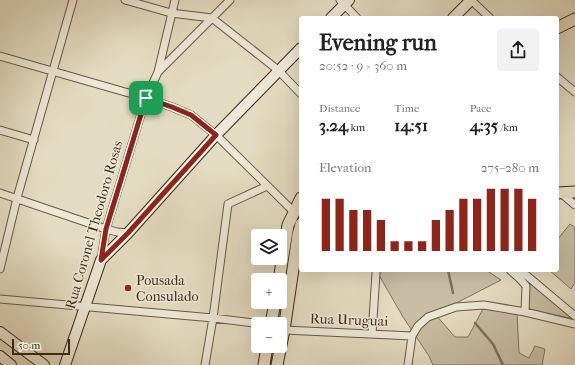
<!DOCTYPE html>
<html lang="en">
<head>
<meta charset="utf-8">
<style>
	body { margin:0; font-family:"IM FELL French Canon",serif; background:#f2f2f2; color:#222; height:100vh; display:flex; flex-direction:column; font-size:15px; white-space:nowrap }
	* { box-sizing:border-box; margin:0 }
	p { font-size:13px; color:#767676 }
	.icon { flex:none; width:22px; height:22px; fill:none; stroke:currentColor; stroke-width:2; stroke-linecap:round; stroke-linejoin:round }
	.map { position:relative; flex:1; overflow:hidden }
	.details { position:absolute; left:299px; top:16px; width:260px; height:256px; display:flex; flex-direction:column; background:#fff; border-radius:4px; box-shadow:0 4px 16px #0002 }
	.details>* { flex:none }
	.fabs { position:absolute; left:251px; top:229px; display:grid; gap:8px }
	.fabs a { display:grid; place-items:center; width:36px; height:36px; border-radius:4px; background:#fff; box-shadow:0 4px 16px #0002; font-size:20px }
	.scale { position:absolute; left:12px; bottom:10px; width:58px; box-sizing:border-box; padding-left:4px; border:2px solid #402c16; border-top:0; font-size:11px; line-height:14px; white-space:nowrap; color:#402c16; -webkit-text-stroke:3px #ede8d7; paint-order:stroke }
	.pin { position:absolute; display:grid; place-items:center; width:34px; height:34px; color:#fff; margin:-17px; border-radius:8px; box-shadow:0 2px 6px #0006 }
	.round { display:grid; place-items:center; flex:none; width:42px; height:42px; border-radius:4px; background:#f2f2f2 }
	.summary { display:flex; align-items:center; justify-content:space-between; height:68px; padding:0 20px }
	h1 { font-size:22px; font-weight:700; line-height:30px }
	.figures { display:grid; grid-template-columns:repeat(3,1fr); gap:6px; height:68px; padding:4px 20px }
	.figures div { display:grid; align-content:center }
	.figures b { font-size:17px; font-weight:700 }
	.figures small { font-size:11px; font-weight:400 }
	.figures p { font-size:11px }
	.chart { height:112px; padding:8px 20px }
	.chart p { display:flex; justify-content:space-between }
	.chart svg { width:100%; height:72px; margin-top:4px; stroke:#8f2418; stroke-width:6 }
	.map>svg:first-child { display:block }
	.green { fill:#c8bea5; stroke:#84755e }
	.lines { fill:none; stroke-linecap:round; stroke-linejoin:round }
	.stream { stroke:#81725a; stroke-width:2.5 }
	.minor-casing { stroke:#695841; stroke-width:9 }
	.secondary-casing { stroke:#402c16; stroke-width:12 }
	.primary-casing { stroke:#402c16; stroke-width:13 }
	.minor { stroke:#ede8d7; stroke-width:7 }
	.secondary { stroke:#ede8d7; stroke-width:10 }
	.primary { stroke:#e4dcc2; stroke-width:11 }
	.route-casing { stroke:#fff; stroke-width:8 }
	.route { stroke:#8f2418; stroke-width:5 }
	.poi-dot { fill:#8f2418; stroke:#ede8d7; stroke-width:1.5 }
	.labels { text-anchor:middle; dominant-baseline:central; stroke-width:3; stroke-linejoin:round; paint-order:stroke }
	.street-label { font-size:14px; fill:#402c16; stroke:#ede8d7 }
	.poi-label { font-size:14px; fill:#402c16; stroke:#ede8d7; text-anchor:start }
</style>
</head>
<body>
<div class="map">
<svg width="575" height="365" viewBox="0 0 575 365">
	<rect width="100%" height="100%" fill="#e4dcc2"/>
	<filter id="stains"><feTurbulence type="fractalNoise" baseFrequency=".005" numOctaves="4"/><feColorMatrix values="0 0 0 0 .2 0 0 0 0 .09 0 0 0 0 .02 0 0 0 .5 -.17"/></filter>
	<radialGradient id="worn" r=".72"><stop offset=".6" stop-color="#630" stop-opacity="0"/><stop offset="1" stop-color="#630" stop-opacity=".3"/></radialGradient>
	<path class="green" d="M570 224 575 227V283L571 289 549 270H557V240Z
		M376 270H486L501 280 435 314 455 337H468L484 307 517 313 519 353 529 358 535 346 545 349 542 365H433L429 356 403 317Z
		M513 270H518L575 319 532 311 528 306 529 294Z"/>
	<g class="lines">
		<path class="stream" d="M448 270 453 293
			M475 323 493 344 503 365"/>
		<g class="minor-casing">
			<path id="minor" d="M125 0 171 13 212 18 278 70 301 94
				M340 0 357 18
				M471 0 490 18
				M0 56 146 98 172 107 191 115 216 135 294 212
				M158 72 230 0
				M557 77 575 92
				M0 130 34 140
				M0 193 106 229 117 232 128 233
				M561 193 575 205
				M101 260 106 229 146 98 158 72 175 0
				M0 269 17 198 73 0
				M510 270 521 280 526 286 525 312
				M520 270 575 316
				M0 299 213 318 263 324
				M284 330 412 336
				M372 334 376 273
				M205 365 213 318 228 204 267 186
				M408 365 412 336 418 326 428 317 456 307 484 305 525 312 575 324"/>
		</g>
		<g class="secondary-casing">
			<path id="secondary" d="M331 18 349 0
				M453 18 471 0
				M0 332 44 365
				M0 356 11 365
				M65 365 101 260 128 233 216 135 301 48"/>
		</g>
		<g class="primary-casing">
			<path id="primary" d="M557 28 575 19
				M557 193 575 192
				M279 280 288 225 301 198
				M271 324 275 302
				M264 365 267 346
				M277 365 284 330 298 235 301 224"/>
		</g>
		<use href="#minor" class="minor"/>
		<use href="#secondary" class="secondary"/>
		<use href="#primary" class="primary"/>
	</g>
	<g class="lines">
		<g class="route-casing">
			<path id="route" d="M146 98 172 107 191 115 216 135 128 233 101 260 106 229Z"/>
		</g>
		<use href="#route" class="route"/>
	</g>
	<circle class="poi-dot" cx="128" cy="288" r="4"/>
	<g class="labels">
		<g class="street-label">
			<text transform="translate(94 225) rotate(-74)">Rua Coronel Theodoro Rosas</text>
			<text transform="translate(349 320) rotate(2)">Rua Uruguai</text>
		</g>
		<g class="poi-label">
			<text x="136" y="280">Pousada<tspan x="136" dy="16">Consulado</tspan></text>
		</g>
	</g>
	<rect width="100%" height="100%" filter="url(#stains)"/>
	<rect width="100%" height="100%" fill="url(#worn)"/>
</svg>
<div class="fabs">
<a><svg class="icon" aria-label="layers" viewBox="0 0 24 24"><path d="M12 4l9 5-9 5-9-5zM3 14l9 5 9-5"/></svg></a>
<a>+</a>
<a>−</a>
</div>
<div class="scale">50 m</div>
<div class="pin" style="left:146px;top:98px;background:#1e9e55"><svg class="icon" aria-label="arrive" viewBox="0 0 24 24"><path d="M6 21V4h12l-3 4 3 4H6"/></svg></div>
<section class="details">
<div class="summary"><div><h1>Evening run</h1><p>20:52 · 9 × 360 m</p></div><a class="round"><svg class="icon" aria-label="share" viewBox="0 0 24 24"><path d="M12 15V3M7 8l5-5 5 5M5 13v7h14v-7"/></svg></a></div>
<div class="figures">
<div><p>Distance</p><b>3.24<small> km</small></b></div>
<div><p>Time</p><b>14:51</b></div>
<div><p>Pace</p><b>4:35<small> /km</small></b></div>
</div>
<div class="chart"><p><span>Elevation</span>275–280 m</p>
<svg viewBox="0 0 160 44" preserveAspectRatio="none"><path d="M5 44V12M15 44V12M25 44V19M35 44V19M45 44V25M55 44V38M65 44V38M75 44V38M85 44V25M95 44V19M105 44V12M115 44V12M125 44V6M135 44V6M145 44V6M155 44V12"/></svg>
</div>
</section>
</div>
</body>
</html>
